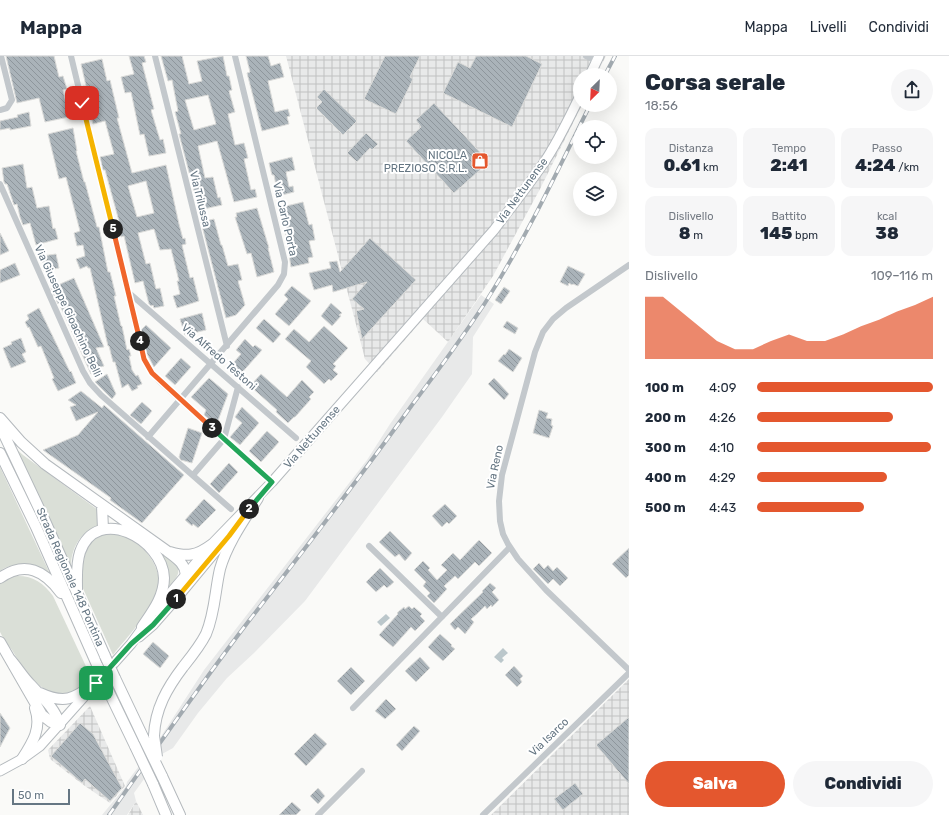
<!DOCTYPE html>
<html lang="it">
<head>
<meta charset="utf-8">
<style>
	body { margin:0; font-family:Rubik,sans-serif; background:#f6f6f7; color:#1f2937; height:100vh; display:flex; flex-direction:column; font-size:15px; white-space:nowrap }
	* { box-sizing:border-box; margin:0 }
	p { font-size:13px; color:#747a83 }
	.icon { flex:none; width:22px; height:22px; fill:none; stroke:currentColor; stroke-width:2; stroke-linecap:round; stroke-linejoin:round }
	.map { position:relative; flex:1; overflow:hidden }
	.sheet { display:flex; flex-direction:column; background:#fff; width:320px }
	.sheet>* { flex:none }
	.needle { width:26px; rotate:204deg }
	.tools { position:absolute; left:573px; top:12px; display:grid; gap:8px }
	.tools a { display:grid; place-items:center; width:44px; height:44px; border-radius:50%; background:#fff; box-shadow:0 4px 16px #0002; font-size:20px }
	.scale { position:absolute; left:12px; bottom:10px; width:58px; box-sizing:border-box; padding-left:4px; border:2px solid #657683; border-top:0; font-size:11px; line-height:14px; white-space:nowrap; color:#657683; -webkit-text-stroke:3px #fff; paint-order:stroke }
	.pin { position:absolute; display:grid; place-items:center; width:34px; height:34px; color:#fff; margin:-17px; border-radius:8px; box-shadow:0 2px 6px #0006 }
	.km { position:absolute; width:20px; height:20px; margin:-10px; border-radius:50%; background:#222; color:#fff; font-size:11px; line-height:20px; text-align:center }
	.round { display:grid; place-items:center; flex:none; width:42px; height:42px; border-radius:21px; background:#f6f6f7 }
	.overview { display:flex; align-items:center; justify-content:space-between; height:68px; padding:0 16px }
	h1 { font-size:22px; font-weight:800; line-height:30px }
	.stats { display:grid; grid-template-columns:repeat(3,1fr); gap:6px; height:68px; padding:4px 16px }
	.stats div { display:grid; align-content:center; border-radius:10px; background:#f6f6f7; text-align:center }
	.stats b { font-size:17px; font-weight:800 }
	.stats small { font-size:11px; font-weight:400 }
	.stats p { font-size:11px }
	.chart { height:112px; padding:8px 16px }
	.chart p { display:flex; justify-content:space-between }
	.chart svg { width:100%; height:72px; margin-top:4px; fill:#e4572e; opacity:.7 }
	.action { display:flex; gap:8px; margin-top:auto; padding:8px 16px }
	.action a { flex:1; height:46px; border-radius:24px; background:#e4572e; color:#fff; font-size:16px; font-weight:800; line-height:46px; text-align:center }
	.action a+a { background:#f6f6f7; color:#1f2937 }
	ul { padding:0 16px; list-style:none; font-size:13px }
	li { display:grid; grid-template-columns:64px 48px 1fr; align-items:center; height:30px }
	li i { height:10px; border-radius:5px; background:#e4572e }
	header { display:flex; align-items:center; gap:24px; box-sizing:border-box; height:56px; padding:0 20px; background:#fff; border-bottom:1px solid #e0e1e3 }
	header strong { font-size:19px }
	nav { display:flex; gap:22px; margin-inline-start:auto; font-size:14px }
	main { display:flex; flex:1; min-height:0 }
	.map>svg:first-child { display:block }
	.built { fill:#e8e9e9 }
	.industrial { fill:url(#industrial-grid) }
	.green { fill:#dadfd7 }
	.water { fill:#bbc7cb }
	.building { fill:url(#building-back-hatch); stroke:#dcdcda; fill-rule:evenodd }
	.lines { fill:none; stroke-linecap:round; stroke-linejoin:round }
	.primary-casing { stroke:#b5babe; stroke-width:11 }
	.trunk-casing { stroke:#b4b9bd; stroke-width:12 }
	.minor { stroke:#c3c8cc; stroke-width:6 }
	.primary { stroke:#fff; stroke-width:9 }
	.trunk { stroke:#fff; stroke-width:10 }
	.rail-casing { stroke:#a2aab0; stroke-width:4 }
	.rail { stroke:#fff; stroke-width:2.5; stroke-dasharray:8; stroke-linecap:butt }
	.trunk-bridge-casing { stroke:#b4b9bd; stroke-width:12; stroke-linecap:butt }
	.trunk-bridge { stroke:#fff; stroke-width:10 }
	.split-1-casing { stroke:#fff; stroke-width:8 }
	.split-2-casing { stroke:#fff; stroke-width:8 }
	.split-3-casing { stroke:#fff; stroke-width:8 }
	.split-4-casing { stroke:#fff; stroke-width:8 }
	.split-5-casing { stroke:#fff; stroke-width:8 }
	.split-6-casing { stroke:#fff; stroke-width:8 }
	.split-1 { stroke:#22a559; stroke-width:5 }
	.split-2 { stroke:#f5b400; stroke-width:5 }
	.split-3 { stroke:#22a559; stroke-width:5 }
	.split-4 { stroke:#f0652b; stroke-width:5 }
	.split-5 { stroke:#f0652b; stroke-width:5 }
	.split-6 { stroke:#f5b400; stroke-width:5 }
	.labels { text-anchor:middle; dominant-baseline:central; stroke-width:4; stroke-linejoin:round; paint-order:stroke }
	.poi-label { font-size:11px; fill:#657683; stroke:#fff; text-anchor:end }
	.street-label { font-size:11px; fill:#657683; stroke:#fff }
</style>
</head>
<body>
<header>
<strong>Mappa</strong>
<nav><a>Mappa</a><a>Livelli</a><a>Condividi</a></nav>
</header>
<main>
<div class="map">
<svg width="629" height="759" viewBox="0 0 629 759">
	<defs>
		<pattern id="industrial-grid" width="8" height="8" patternUnits="userSpaceOnUse"><rect width="8" height="8" fill="#e8e9e9"/><path d="M0 4h8M4 0v8" fill="none" stroke="#c0c1c2"/></pattern>
		<pattern id="building-back-hatch" width="6" height="6" patternUnits="userSpaceOnUse"><rect width="6" height="6" fill="#aab3b9"/><path d="M-1 5l2 2M0 0l6 6M5-1l2 2" fill="none" stroke="#8e969c"/></pattern>
	</defs>
	<rect width="100%" height="100%" fill="#fafaf8"/>
	<path class="built" d="M481 239 494 248 473 281 472 318 442 361 305 545 254 597 227 622 198 657 173 692 162 698 134 737 136 745 127 759H102L126 730 127 726 160 682 204 614 367 404 390 368Z"/>
	<path class="industrial" d="M286 0H606L596 19H580V49H582L540 133 493 220 448 286 423 263 377 316 365 303Z
		M629 623V759H491Z
		M90 650 125 730 110 747 82 728 50 703 48 694Z
		M136 745 143 759H128Z"/>
	<path class="green" d="M13 390 23 399 98 454 97 470C78 478 70 495 71 515Z
		M0 411 51 520C34 514 17 502 0 515Z
		M110 476C124 478 138 486 147 497 155 507 161 520 158 534 155 552 125 583 113 599L81 528V500L95 480Z
		M156 492C181 512 187 511 164 538Z
		M15 520C32 519 43 526 53 540L91 621C87 629 82 631 75 635 47 650 24 614 12 594 8 589 3 582 0 576 0 569 0 537 0 527L6 523Z"/>
	<path class="water" d="M386 558 390 562 381 570 377 566Z
		M503 592 508 597 502 602 504 604 501 607 494 601Z"/>
	<path class="building" d="M6 0H54L59 21 63 20 67 33 63 34 69 61 45 66 39 42 17 47Z
		M129 0H144L146 6 142 7 154 53 151 54 160 84 163 83 166 97 149 100 144 78 140 79 131 36 125 37 121 21 134 18Z
		M161 0H182L189 28 202 25 197 5 223 0 227 20H229L232 34 229 35 235 56 228 58 235 89 244 87 248 102 244 103 251 134 255 133 257 141 234 146 217 85 198 90 205 122 213 121 218 142 220 141 222 149 199 154 179 78H181L175 56 178 55 172 24 168 25ZM208 39 216 68 194 74 185 44Z
		M246 0H268L271 10 280 7 284 21 268 25 275 56 288 53 290 60 287 61 289 68 262 75 247 17 250 16Z
		M385 0H420L410 21 413 23 396 58 364 43Z
		M476 0H526L542 8 512 71 443 37 458 6 470 12Z
		M102 3 107 25 110 24 119 62H117L132 117 166 109 179 168 183 183 185 182 186 188 182 189 190 222 193 221 199 245 177 252 173 240 180 238 177 225H179L171 193 160 194 154 173 138 177 146 208 150 207 156 233 160 232 164 250 154 252 153 249 151 250 149 248 143 225 135 227 124 180 121 181 118 166 119 165 105 114H103L100 101 114 98 105 65 93 68 83 30H86L81 8ZM146 125 154 157 137 161 128 130Z
		M324 33 357 65 343 79 316 52 322 46 317 41Z
		M434 47 489 106 454 137 406 85 421 71 416 64Z
		M29 56 31 70 10 74V72L0 74V65L18 61 17 59Z
		M73 72 77 95H76L84 126H85L97 171H99L108 216H110L116 240H114L121 270H122L127 294 129 293 131 300H129L132 314 136 320 138 319 142 328 137 330 138 332 132 335 128 328 122 332 115 306H113L109 290H108L90 212H88L87 210 80 213 76 203 85 200 83 189 77 190 74 177 80 175 66 121 59 123 48 78Z
		M366 77 378 88 372 94 370 92 357 106 347 97Z
		M292 101 295 114 286 116 289 131 293 130 294 136 278 140 274 119H272L269 107Z
		M23 108 27 132 32 131 37 152 49 150 53 173 55 172 58 183 36 189 30 167 23 169 20 161 17 148 14 149 7 128H5L4 126 2 112Z
		M303 146 309 169 312 168 315 184 309 185 313 201 308 202 309 207 291 211 285 174 287 173 282 151Z
		M257 152 269 192H268L274 216 257 221 251 197 247 198 235 161H237L236 157Z
		M214 163 221 189H222L228 210 238 208 242 224 238 225 245 249 236 259 226 262 201 166Z
		M0 177 9 195 0 199Z
		M370 182 416 224 362 283 356 255 364 253 352 243 367 226 333 236 332 229 314 234 309 217 331 212 329 206 337 205 340 216Z
		M56 198 59 212 44 215 42 200Z
		M15 207 20 219 0 227V214Z
		M568 210 585 218 578 230 573 228 572 229 569 227 568 230 560 226Z
		M74 222 104 291 96 292 104 310 98 312 100 314 91 318 59 247 58 248 51 232Z
		M292 230 311 245 289 270 275 258 288 243 284 239Z
		M504 231 510 235 501 248 495 244Z
		M331 247 342 257 339 259 341 260 332 270 321 260Z
		M39 252 70 316 71 315 76 327 58 335 52 323 54 322 41 290 38 291 29 271 28 272 25 266 29 263 27 259Z
		M202 257 206 274 185 279 180 263Z
		M264 263 281 278 273 287 256 272Z
		M507 265 518 272 515 278 503 271Z
		M146 269 171 292 154 311 147 298 141 274Z
		M324 270 348 292 333 308 336 310 333 314 338 318 331 325 329 323 324 328 306 311 311 305 285 283 294 273 309 286Z
		M21 282 26 296 22 298 26 306 11 312 3 292 12 288 11 286Z
		M245 283 253 291 255 289 262 294 238 321 228 313 241 298 236 294Z
		M509 293 522 302 513 316 498 305 504 298 505 299Z
		M181 302 191 311 175 329 165 320Z
		M107 318 116 338 112 343 95 326Z
		M261 318 287 341 302 324 314 336 309 341 311 343 295 361H294L288 367 276 356 277 354 250 330Z
		M209 322 228 338 217 367 211 365 204 359 206 354 191 341Z
		M494 322 509 338 504 344 488 328Z
		M81 335 102 352 104 349 184 419 142 467 110 444 111 442 43 394 78 379 98 356 76 365 70 351 76 349 68 344Z
		M142 346 152 355 141 368 130 359Z
		M242 351 259 367 240 389 230 381 242 367 235 361Z
		M539 354 548 357 546 362 552 363 551 369 553 370 549 382 533 377Z
		M188 372 202 377 192 407 181 404 179 401Z
		M267 375 279 386 261 406 249 395Z
		M229 407 238 416 219 437 210 428Z
		M204 443 216 454 198 472 193 468 192 470 185 464Z
		M445 448 457 460 449 468 447 466 442 471 432 460Z
		M390 475 412 497 405 505 399 498 395 501 379 486Z
		M479 484 492 497 479 510 475 506 458 523 455 520 444 530 447 533 434 547 427 540 430 537 423 530 426 526 414 514 423 505 430 512 428 514 437 524 447 514 441 509 453 497 460 504Z
		M629 492V519L626 522 612 508Z
		M539 507 544 513 548 509 553 515 557 511 568 522 560 530 553 523 548 528 533 513Z
		M380 512 394 526 387 532 384 529 376 536 366 526Z
		M490 527 496 532 492 536 499 544 492 551 491 549 487 553 485 550 478 557 471 563 474 566 465 578 458 571 455 574 450 568 483 536 482 535Z
		M409 550 412 553 414 551 422 558 420 560 425 565 415 575 411 571 393 591 379 579 398 558 397 557 404 551 405 553Z
		M440 578 452 589 451 590 455 593 443 605 428 591Z
		M153 586 169 600 160 612 143 598Z
		M420 601 430 612 416 626 405 615Z
		M514 610 523 620 520 623 522 626 517 631 505 619Z
		M351 611 365 625 351 639 337 625Z
		M386 643 396 653 385 663 375 655Z
		M0 657 10 672 0 691Z
		M629 661V728L596 689Z
		M80 667 93 678 122 732 110 745 85 723 82 727 51 700Z
		M414 670 420 675 402 695 396 689Z
		M315 677 327 688 306 710 294 698Z
		M575 727 583 738 563 754 554 743Z
		M318 732 325 740 318 748 310 740Z
		M292 746 301 754 296 759H279Z"/>
	<g class="lines">
		<g class="primary-casing">
			<path id="primary" d="M590 19 599 0
				M156 554 211 489 272 426 494 174C511 151 529 129 545 105 559 84 569 62 580 40
				M139 581 153 569 182 536 235 472
				M0 715 22 703 40 690 131 588 147 566"/>
		</g>
		<g class="trunk-casing">
			<path id="trunk" d="M0 362 21 386 45 408 167 495C176 502 185 507 186 519
				M0 370 45 465 105 600
				M0 397 36 471 98 611
				M102 450 103 473
				M170 496C187 501 196 500 211 489
				M0 522C25 504 45 515 61 537
				M77 533C77 521 76 508 80 496 97 448 163 483 164 522 164 541 152 556 142 571
				M0 586 42 659 51 666 60 669C55 652 42 641 30 628 23 621 17 611 10 603
				M115 622 144 683
				M106 630 135 690
				M40 637C66 649 74 642 96 627
				M154 680C155 653 167 632 183 611 191 601 200 590 206 578 215 557 215 534 220 513 227 488 244 464 258 442
				M22 703C33 686 42 672 35 652
				M162 720 180 759
				M153 728 166 759"/>
		</g>
		<path class="minor" d="M71 0 143 300 149 312 158 324 272 426
			M155 0 227 290
			M586 0 597 5
			M0 54 7 52 12 44 1 0
			M0 128 83 315 90 327 101 339 231 453
			M629 209 566 252 553 263 543 276 535 296 502 419 499 445 500 465 503 478 508 488 518 503 546 534 629 614
			M128 236 296 382
			M148 381 278 229 284 218 285 206 235 0
			M193 419 224 383 238 331
			M369 490 442 561
			M353 652 510 491
			M318 759 362 715
			M483 759 629 617"/>
		<use href="#primary" class="primary"/>
		<use href="#trunk" class="trunk"/>
		<g class="rail-casing">
			<path id="rail" d="M605 19 615 0
				M109 759C155 694 200 629 248 566 304 494 359 423 412 349 437 316 462 282 485 247 525 184 557 116 590 49"/>
		</g>
		<use href="#rail" class="rail"/>
		<g class="trunk-bridge-casing">
			<path id="trunk-bridge" d="M105 600 115 622
				M98 611 106 630
				M154 680 157 701
				M144 683 162 720
				M135 690 153 728"/>
		</g>
		<use href="#trunk-bridge" class="trunk-bridge"/>
	</g>
	<g class="lines">
		<g class="split-1-casing">
			<path id="split-1" d="M96 627 131 588 153 569 176 543"/>
		</g>
		<g class="split-2-casing">
			<path id="split-2" d="M176 543 229 480 249 453"/>
		</g>
		<g class="split-3-casing">
			<path id="split-3" d="M212 372 272 426 249 453"/>
		</g>
		<g class="split-4-casing">
			<path id="split-4" d="M140 285 144 303 152 317 212 372"/>
		</g>
		<g class="split-5-casing">
			<path id="split-5" d="M113 173 140 285"/>
		</g>
		<g class="split-6-casing">
			<path id="split-6" d="M82 47 113 173"/>
		</g>
		<use href="#split-1" class="split-1"/>
		<use href="#split-2" class="split-2"/>
		<use href="#split-3" class="split-3"/>
		<use href="#split-4" class="split-4"/>
		<use href="#split-5" class="split-5"/>
		<use href="#split-6" class="split-6"/>
	</g>
	<defs>
		<g id="shop-square" transform="scale(0.9)"><rect x="-9" y="-9" width="18" height="18" rx="4" fill="#e4572e" stroke="#fff"/><path d="M-5-2.5h2.3a2.7 3.5 0 0 1 5.4 0H5L5.5 6h-11ZM-1.5-2.5h3a1.5 2.3 0 0 0-3 0Z" fill="#fff"/></g>
	</defs>
	<g fill-rule="evenodd">
		<use href="#shop-square" x="480" y="105"/>
	</g>
	<g class="labels">
		<g class="poi-label">
			<text x="467" y="99">NICOLA<tspan x="467" dy="13">PREZIOSO S.R.L.</tspan></text>
		</g>
		<g class="street-label">
			<text transform="translate(522 135) rotate(-54)">Via Nettunense</text>
			<text transform="translate(200 143) rotate(76)">Via Trilussa</text>
			<text transform="translate(285 163) rotate(77)">Via Carlo Porta</text>
			<text transform="translate(68 255) rotate(65)">Via Giuseppe Gioachino Belli</text>
			<text transform="translate(219 301) rotate(41)">Via Alfredo Testoni</text>
			<text transform="translate(312 381) rotate(-49)">Via Nettunense</text>
			<text transform="translate(495 411) rotate(-78)">Via Reno</text>
			<text transform="translate(70 521) rotate(66)">Strada Regionale 148 Pontina</text>
			<text transform="translate(549 681) rotate(-44)">Via Isarco</text>
		</g>
	</g>
</svg>
<div class="tools">
<a><svg class="needle" viewBox="-14 -14 28 28"><path d="M0-13l5 13h-10z" fill="#e53935"/><path d="M0 13l5-13h-10z" fill="#747a83"/></svg></a>
<a><svg class="icon" aria-label="locate" viewBox="0 0 24 24"><circle cx="12" cy="12" r="6"/><path d="M12 2v4M12 18v4M2 12h4M18 12h4"/></svg></a>
<a><svg class="icon" aria-label="layers" viewBox="0 0 24 24"><path d="M12 4l9 5-9 5-9-5zM3 14l9 5 9-5"/></svg></a>
</div>
<div class="scale">50 m</div>
<div class="pin" style="left:96px;top:627px;background:#1e9e55"><svg class="icon" aria-label="arrive" viewBox="0 0 24 24"><path d="M6 21V4h12l-3 4 3 4H6"/></svg></div>
<div class="pin" style="left:82px;top:47px;background:#d93025"><svg class="icon" aria-label="check" viewBox="0 0 24 24"><path d="M5 12l5 5 9-10"/></svg></div>
<b class="km" style="left:176px;top:543px">1</b>
<b class="km" style="left:249px;top:453px">2</b>
<b class="km" style="left:212px;top:372px">3</b>
<b class="km" style="left:140px;top:285px">4</b>
<b class="km" style="left:113px;top:173px">5</b>
</div>
<section class="sheet">
<div class="overview"><div><h1>Corsa serale</h1><p>18:56</p></div><a class="round"><svg class="icon" aria-label="share" viewBox="0 0 24 24"><path d="M12 15V3M7 8l5-5 5 5M5 13v7h14v-7"/></svg></a></div>
<div class="stats">
<div><p>Distanza</p><b>0.61<small> km</small></b></div>
<div><p>Tempo</p><b>2:41</b></div>
<div><p>Passo</p><b>4:24<small> /km</small></b></div>
</div>
<div class="stats">
<div><p>Dislivello</p><b>8<small> m</small></b></div>
<div><p>Battito</p><b>145<small> bpm</small></b></div>
<div><p>kcal</p><b>38</b></div>
</div>
<div class="chart"><p><span>Dislivello</span>109–116 m</p>
<svg viewBox="0 0 160 44" preserveAspectRatio="none"><path d="M0 44V6L10 6L20 15L30 24L40 33L50 38L60 38L70 33L80 29L90 33L100 33L110 29L120 24L130 20L140 15L150 11L160 6V44z"/></svg>
</div>
<ul>
<li><b>100 m</b>4:09<i style="width:100%"></i></li>
<li><b>200 m</b>4:26<i style="width:77%"></i></li>
<li><b>300 m</b>4:10<i style="width:99%"></i></li>
<li><b>400 m</b>4:29<i style="width:74%"></i></li>
<li><b>500 m</b>4:43<i style="width:61%"></i></li>
</ul>
<div class="action"><a>Salva</a><a>Condividi</a></div>
</section>
</main>
</body>
</html>
